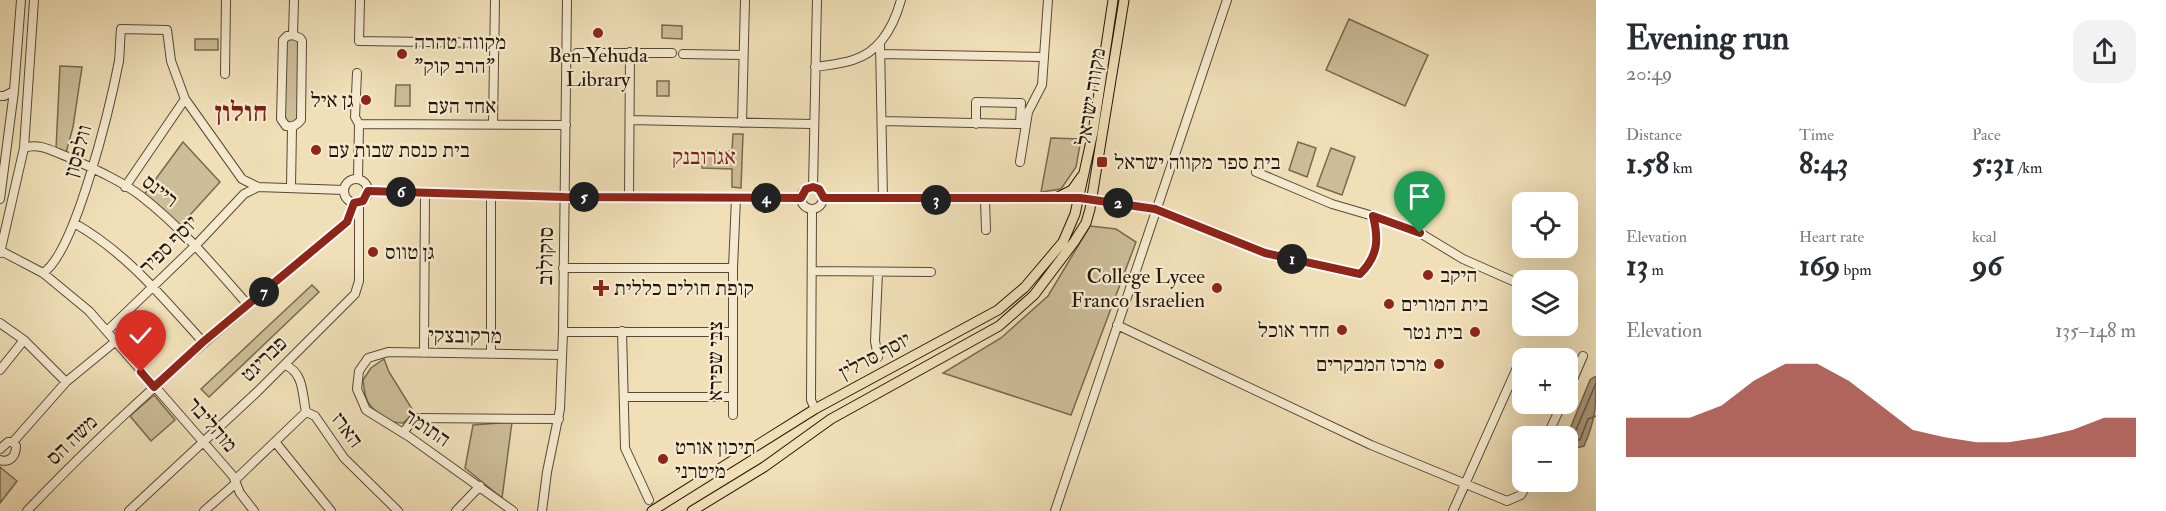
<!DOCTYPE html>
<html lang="en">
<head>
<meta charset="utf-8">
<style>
	body { margin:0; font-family:"IM FELL Double Pica","Frank Ruhl Libre",serif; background:#f2f2f3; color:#2b2b33; height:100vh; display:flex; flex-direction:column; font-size:22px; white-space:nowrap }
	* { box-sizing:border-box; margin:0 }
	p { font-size:20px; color:#7c7c81 }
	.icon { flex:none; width:33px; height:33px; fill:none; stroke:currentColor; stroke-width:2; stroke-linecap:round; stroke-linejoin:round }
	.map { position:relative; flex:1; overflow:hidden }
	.side { display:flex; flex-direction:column; background:#fff; width:570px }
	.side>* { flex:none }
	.buttons { position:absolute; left:1512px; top:192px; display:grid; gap:12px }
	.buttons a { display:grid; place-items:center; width:66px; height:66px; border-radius:12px; background:#fff; box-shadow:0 6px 24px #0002; font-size:30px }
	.pin { position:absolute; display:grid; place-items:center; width:51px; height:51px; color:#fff; margin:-62px -26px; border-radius:50% 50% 50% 0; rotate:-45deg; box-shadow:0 0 6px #0007 }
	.pin .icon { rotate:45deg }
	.km { position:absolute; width:30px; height:30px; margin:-15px; border-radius:50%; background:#222; color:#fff; font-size:16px; line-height:30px; text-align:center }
	.round { display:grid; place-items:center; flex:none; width:63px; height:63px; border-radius:18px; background:#f2f2f3 }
	.summary { display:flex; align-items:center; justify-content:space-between; height:102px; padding:0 30px }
	h1 { font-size:33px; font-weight:700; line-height:45px }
	.figures { display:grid; grid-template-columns:repeat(3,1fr); gap:9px; height:102px; padding:6px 30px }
	.figures div { display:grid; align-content:center }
	.figures b { font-size:30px; font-weight:700 }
	.figures small { font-size:16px; font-weight:400 }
	.figures p { font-size:16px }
	.chart { height:168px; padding:12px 30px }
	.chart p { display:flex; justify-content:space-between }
	.chart svg { width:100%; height:108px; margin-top:6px; fill:#8f2418; opacity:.7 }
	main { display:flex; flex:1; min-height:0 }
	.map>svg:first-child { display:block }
	.green { fill:#cdbd99; stroke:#796950; stroke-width:1.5 }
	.water { fill:#ab9a7c; stroke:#75654e; stroke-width:1.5 }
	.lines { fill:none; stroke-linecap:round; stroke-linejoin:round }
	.shore { stroke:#685842; stroke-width:1.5 }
	.minor-casing { stroke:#584834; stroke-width:10 }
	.major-casing { stroke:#251508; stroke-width:11 }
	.minor { stroke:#f5ead0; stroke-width:8 }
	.major { stroke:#f0dfb7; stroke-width:9 }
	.route-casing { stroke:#fff; stroke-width:12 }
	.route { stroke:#8f2418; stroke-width:8 }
	.poi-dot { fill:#8f2418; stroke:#f5ead0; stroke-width:2 }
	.labels { text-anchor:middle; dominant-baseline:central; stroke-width:4.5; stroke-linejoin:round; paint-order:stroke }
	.poi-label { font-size:21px; fill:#251508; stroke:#f5ead0; text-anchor:start }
	.street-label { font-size:21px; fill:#251508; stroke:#f5ead0 }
	.neighbourhood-label { font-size:22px; fill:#7a1f14; stroke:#f5ead0 }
	.district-label { font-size:27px; font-weight:bold; fill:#7a1f14; stroke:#f5ead0 }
</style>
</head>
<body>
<main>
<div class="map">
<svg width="1596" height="511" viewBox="0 0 1596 511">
	<rect width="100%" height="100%" fill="#f0dfb7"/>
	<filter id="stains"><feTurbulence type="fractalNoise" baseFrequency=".00333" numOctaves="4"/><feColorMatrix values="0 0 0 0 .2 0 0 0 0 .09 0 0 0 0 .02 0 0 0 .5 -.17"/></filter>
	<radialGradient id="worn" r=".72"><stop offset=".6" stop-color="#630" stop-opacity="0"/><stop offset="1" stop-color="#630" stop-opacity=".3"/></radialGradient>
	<path class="green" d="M1349 19 1428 55 1405 106 1326 70Z
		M662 25 682 26V39L662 38Z
		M300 38 301 120 292 127 281 119 283 40Z
		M195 39H218V50H195Z
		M60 66 82 67 73 127 66 153 56 149Z
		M657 81H669V96H657Z
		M396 85H410V106H395Z
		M733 134H743L741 188 732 187V169L702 168 703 151H732Z
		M1051 138 1081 139 1076 167 1061 189 1041 192Z
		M183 142 220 182 180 226 144 195Z
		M1298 142 1316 148 1307 177 1289 170Z
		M1331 148 1355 157 1342 195 1317 186Z
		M1090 226 1116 229 1136 242 1071 415 943 373 1001 338 1048 296Z
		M312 285 319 292 209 397 201 389Z
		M384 359 389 372 412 409 411 416 403 423C394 423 391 421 384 417 367 406 365 400 363 380L371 368Z
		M154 395 175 420 151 441 130 416Z
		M512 422 502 498 465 468 473 425Z
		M0 467 17 481 0 503Z"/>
	<path class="water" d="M1594 377H1596C1596 405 1596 419 1584 446L1576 448 1568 445 1567 436 1590 380Z"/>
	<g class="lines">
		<path class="shore" d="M1596 383 1573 437 1574 440H1580L1588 419 1596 416"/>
		<g class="minor-casing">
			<path id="minor" d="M360 0 359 41 494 43
				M293 35 300 38 302 41 301 120C297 125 294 127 286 126L281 119 283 40 287 36Z
				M293 35 294 0
				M880 44 883 199
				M577 53H672
				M683 54 743 55
				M880 54 1043 57
				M815 67C828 65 841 64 853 60 880 52 894 25 901 0
				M357 73 355 117 359 124 358 179
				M225 74 226 0
				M0 96H4L14 91
				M630 120 813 124
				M882 121 1020 124 1021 103 976 102V124
				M742 123 745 0
				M359 124 566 125
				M493 124 495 0
				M24 148C39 142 54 152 68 157 92 168 120 180 141 196 182 228 214 266 248 305
				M1020 162 1028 112 1042 85 1048 0
				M1256 172 1332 204 1373 216 1420 233 1463 259 1522 285
				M344 191a12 12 0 1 1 24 0a12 12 0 1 1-24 0Z
				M801 198a11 11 0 1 1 22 0a11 11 0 1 1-22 0Z
				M125 187 185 99
				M291 187 292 127
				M813 187 817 0
				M368 191 564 197 801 198
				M491 195V354
				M629 197 630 52
				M824 198H1080
				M0 199 14 91 21 0
				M985 200 986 230
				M1093 200 1155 209 1265 253 1360 274C1378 256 1379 240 1373 216
				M812 210 811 400 815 409
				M74 223C127 253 163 298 203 342
				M1 251 43 273 89 311 233 476 240 493 254 511
				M0 253 24 148 34 0
				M563 268H733
				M812 271 931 272
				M43 273C76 252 111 102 119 61 120 51 120 39 121 29L167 30 171 61 185 99 242 179 258 187 344 190
				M0 323 24 340 66 382
				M1117 325 1371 445 1507 501 1521 495 1528 482
				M107 331 196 245 244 194 258 187
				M622 331 625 448 649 500
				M563 332H733
				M424 353 425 193
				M878 357 875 341 878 272
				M285 365C304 373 302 393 306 412L315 416 344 458 398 511
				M0 370 24 340
				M1568 391 1583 356
				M624 397H732
				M733 415V268L736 198
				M403 433 414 418 559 419
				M1547 436 1562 404
				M276 443 331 511
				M0 449 8 442H13L66 382 116 341
				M0 460C10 463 16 456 16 446L13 442
				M235 480 306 412
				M27 511C126 406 237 314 347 222L354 203
				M129 511 257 392 355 294 359 281V203
				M204 511 235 484
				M456 511 480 486
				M513 511 408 436 366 410 357 389 359 371 368 358 388 352 562 355
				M542 511 547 472 560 409 563 332 567 0
				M1055 511 1227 0
				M1453 511 1520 361"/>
		</g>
		<g class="major-casing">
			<path id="major" d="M1056 198 1072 190 1082 176
				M652 511 815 409 998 310 1025 287 1063 242 1075 214 1093 132 1113 0
				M692 511 764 467 831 419 999 326 1034 295 1074 242 1086 223 1090 209 1124 0"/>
		</g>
		<use href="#minor" class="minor"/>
		<use href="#major" class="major"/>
	</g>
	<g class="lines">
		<g class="route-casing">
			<path id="route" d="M141 372 154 387 203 342 347 222 354 203 363 201 368 191 564 197 801 198 806 189 813 187 819 189 824 198H1080L1114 203 1155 209 1265 253 1360 274C1378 256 1379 240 1373 216L1420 233"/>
		</g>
		<use href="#route" class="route"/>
	</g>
	<g class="poi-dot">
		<circle cx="598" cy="33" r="6"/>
		<circle cx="402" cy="54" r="6"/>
		<circle cx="366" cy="100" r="6"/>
		<circle cx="316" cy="150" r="6"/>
		<rect x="1096" y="156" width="12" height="12" rx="3"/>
		<circle cx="373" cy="252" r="6"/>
		<circle cx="1428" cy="275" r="6"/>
		<path d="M598 279h6v6h6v6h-6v6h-6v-6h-6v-6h6z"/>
		<circle cx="1217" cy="288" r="6"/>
		<circle cx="1389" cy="304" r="6"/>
		<circle cx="1342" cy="330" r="6"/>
		<circle cx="1475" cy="332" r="6"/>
		<circle cx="1439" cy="364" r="6"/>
		<circle cx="663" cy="459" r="6"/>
	</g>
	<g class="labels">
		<g class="poi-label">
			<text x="414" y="42">מקווה טהרה<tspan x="414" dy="24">"הרב קוק"</tspan></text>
			<text x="598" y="55" text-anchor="middle">Ben Yehuda<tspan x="598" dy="24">Library</tspan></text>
			<text x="354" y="100" text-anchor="end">גן איל</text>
			<text x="328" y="150">בית כנסת שבות עם</text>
			<text x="1114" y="162">בית ספר מקווה ישראל</text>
			<text x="385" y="252">גן טווס</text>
			<text x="1440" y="275">היקב</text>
			<text x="1205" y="276" text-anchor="end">College Lycee<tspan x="1205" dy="24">Franco Israelien</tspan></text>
			<text x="614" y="288">קופת חולים כללית</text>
			<text x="1401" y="304">בית המורים</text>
			<text x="1330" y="330" text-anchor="end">חדר אוכל</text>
			<text x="1463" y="332" text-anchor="end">בית נטר</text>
			<text x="1427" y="364" text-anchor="end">מרכז המבקרים</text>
			<text x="675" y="447">תיכון אורט<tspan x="675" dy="24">מיטרני</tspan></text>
		</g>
		<g class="street-label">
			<text transform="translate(1091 97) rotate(-81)">מקווה ישראל</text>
			<text x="462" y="106">אחד העם</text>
			<text transform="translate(78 151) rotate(-74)">וולפסון</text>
			<text transform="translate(160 191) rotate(38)">ריינס</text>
			<text transform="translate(169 245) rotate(-45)">יוסף ספיר</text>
			<text transform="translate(546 256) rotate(-89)">סוקולוב</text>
			<text transform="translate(465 336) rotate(1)">מרקובצקי</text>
			<text transform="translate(875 356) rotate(-28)">יוסף סרלין</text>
			<text transform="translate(264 359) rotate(-44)">פבריגט</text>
			<text transform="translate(715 361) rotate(-90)">צבי שפירא</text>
			<text transform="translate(212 425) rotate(49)">מוהליבר</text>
			<text transform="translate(427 428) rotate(34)">התומר</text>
			<text transform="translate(347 430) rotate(54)">הארז</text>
			<text transform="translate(72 440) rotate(-44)">משה הס</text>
		</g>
		<g class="neighbourhood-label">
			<text x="704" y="157">אגרובנק</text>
		</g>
		<g class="district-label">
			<text x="241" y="112">חולון</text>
		</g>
	</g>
	<rect width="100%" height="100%" filter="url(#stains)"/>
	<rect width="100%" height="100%" fill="url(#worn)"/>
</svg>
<div class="buttons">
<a><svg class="icon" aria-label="locate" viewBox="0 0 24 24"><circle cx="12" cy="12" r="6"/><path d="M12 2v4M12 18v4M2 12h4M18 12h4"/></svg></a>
<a><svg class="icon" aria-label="layers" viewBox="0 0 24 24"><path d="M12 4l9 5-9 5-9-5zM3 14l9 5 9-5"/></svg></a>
<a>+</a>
<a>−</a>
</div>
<div class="pin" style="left:1420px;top:233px;background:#1e9e55"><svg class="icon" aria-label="arrive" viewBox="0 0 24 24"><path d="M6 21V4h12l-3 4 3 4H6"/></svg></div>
<div class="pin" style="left:141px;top:372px;background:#d93025"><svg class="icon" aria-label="check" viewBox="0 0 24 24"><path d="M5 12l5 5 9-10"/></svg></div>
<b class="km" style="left:1292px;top:259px">1</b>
<b class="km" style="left:1118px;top:203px">2</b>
<b class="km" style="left:936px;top:200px">3</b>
<b class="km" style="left:766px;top:198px">4</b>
<b class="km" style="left:584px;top:197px">5</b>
<b class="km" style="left:401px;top:192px">6</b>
<b class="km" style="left:264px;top:292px">7</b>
</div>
<section class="side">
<div class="summary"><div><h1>Evening run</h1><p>20:49</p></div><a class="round"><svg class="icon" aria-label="share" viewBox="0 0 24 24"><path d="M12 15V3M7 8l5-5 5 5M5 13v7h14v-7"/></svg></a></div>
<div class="figures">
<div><p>Distance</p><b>1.58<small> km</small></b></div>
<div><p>Time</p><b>8:43</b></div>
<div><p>Pace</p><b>5:31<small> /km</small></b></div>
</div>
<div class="figures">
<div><p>Elevation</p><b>13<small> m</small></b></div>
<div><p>Heart rate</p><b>169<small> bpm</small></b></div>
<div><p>kcal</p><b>96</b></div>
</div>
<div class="chart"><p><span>Elevation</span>135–148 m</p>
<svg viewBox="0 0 160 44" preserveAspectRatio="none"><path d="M0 44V28L10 28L20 28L30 23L40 13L50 6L60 6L70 13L80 23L90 33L100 36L110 38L120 38L130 36L140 33L150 28L160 28V44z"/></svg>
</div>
</section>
</main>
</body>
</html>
